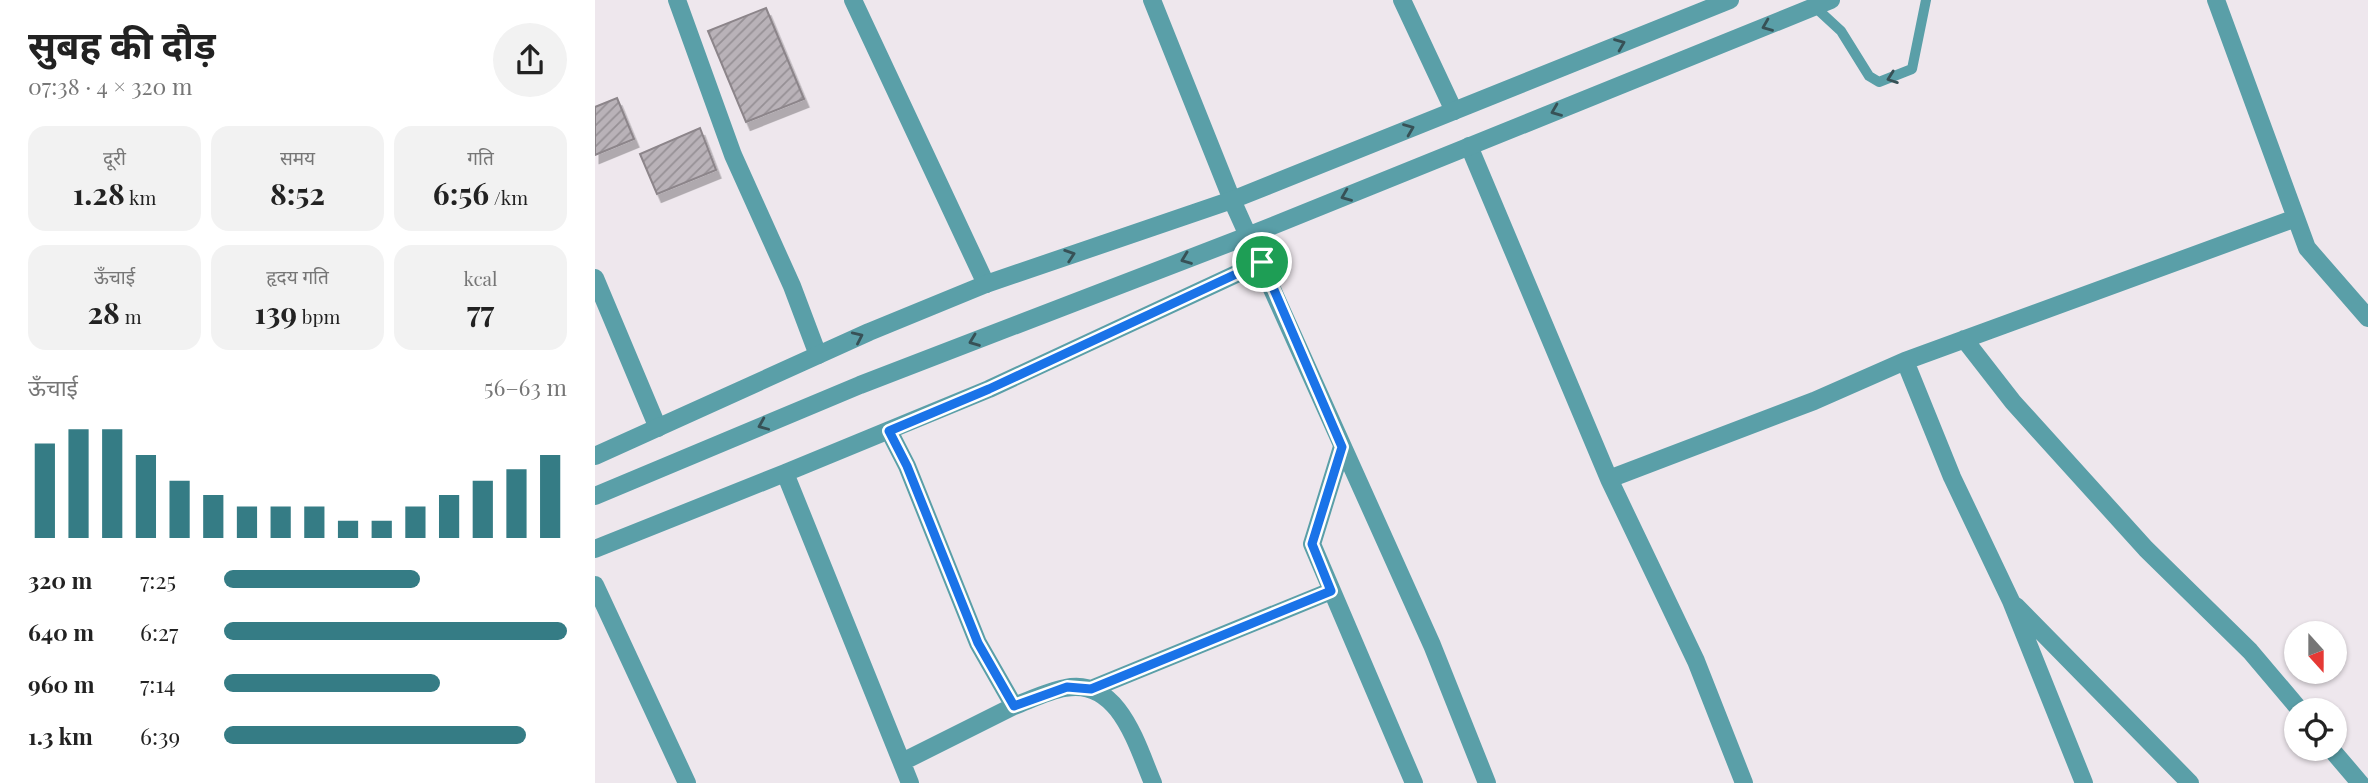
<!DOCTYPE html>
<html lang="hi">
<head>
<meta charset="utf-8">
<style>
	body { margin:0; font-family:"Playfair Display","Noto Sans Devanagari",serif; background:#f2f2f2; color:#222; height:100vh; display:flex; flex-direction:column; font-size:26px; white-space:nowrap }
	* { box-sizing:border-box; margin:0 }
	p { font-size:23px; color:#767676 }
	.icon { flex:none; width:38px; height:38px; fill:none; stroke:currentColor; stroke-width:2; stroke-linecap:round; stroke-linejoin:round }
	.map { position:relative; flex:1; overflow:hidden }
	.side { display:flex; flex-direction:column; background:#fff; width:595px }
	.side>* { flex:none }
	.needle { width:46px; rotate:159deg }
	.tools { position:absolute; left:1689px; top:621px; display:grid; gap:14px }
	.tools a { display:grid; place-items:center; width:63px; height:63px; border-radius:50%; background:#fff; box-shadow:0 2px 5px #0004; font-size:35px }
	.pin { position:absolute; display:grid; place-items:center; width:60px; height:60px; color:#fff; margin:-30px; border:4px solid #fff; border-radius:50%; box-shadow:0 2px 7px #0007 }
	.round { display:grid; place-items:center; flex:none; width:74px; height:74px; border-radius:37px; background:#f2f2f2 }
	.summary { display:flex; align-items:center; justify-content:space-between; height:119px; padding:0 28px }
	h1 { font-size:38px; font-weight:700; line-height:52px }
	.metrics { display:grid; grid-template-columns:repeat(3,1fr); gap:10px; height:119px; padding:7px 28px }
	.metrics div { display:grid; align-content:center; border-radius:18px; background:#f2f2f2; text-align:center }
	.metrics b { font-size:30px; font-weight:700 }
	.metrics small { font-size:19px; font-weight:400 }
	.metrics p { font-size:19px }
	.chart { height:196px; padding:14px 28px }
	.chart p { display:flex; justify-content:space-between }
	.chart svg { width:100%; height:126px; margin-top:7px; stroke:#357c85; stroke-width:6 }
	ul { padding:0 28px; list-style:none; font-size:23px }
	li { display:grid; grid-template-columns:112px 84px 1fr; align-items:center; height:52px }
	li i { height:18px; border-radius:9px; background:#357c85 }
	main { display:flex; flex:1; min-height:0 }
	.map>svg:first-child { display:block }
	.building { fill:url(#building-hatch); stroke:#8c858a; stroke-width:2; filter:url(#shadow) }
	.lines { fill:none; stroke-linecap:round; stroke-linejoin:round }
	.service { stroke:#5a9fa8; stroke-width:10 }
	.minor { stroke:#5a9fa8; stroke-width:18 }
	.tertiary { stroke:#5a9fa8; stroke-width:18 }
	.oneway { stroke:#375156 }
	.route-casing { stroke:#fff; stroke-width:14 }
	.route { stroke:#1a73e8; stroke-width:9 }
</style>
</head>
<body>
<main>
<section class="side">
<div class="summary"><div><h1>सुबह की दौड़</h1><p>07:38 · 4 × 320 m</p></div><a class="round"><svg class="icon" aria-label="share" viewBox="0 0 24 24"><path d="M12 15V3M7 8l5-5 5 5M5 13v7h14v-7"/></svg></a></div>
<div class="metrics">
<div><p>दूरी</p><b>1.28<small> km</small></b></div>
<div><p>समय</p><b>8:52</b></div>
<div><p>गति</p><b>6:56<small> /km</small></b></div>
</div>
<div class="metrics">
<div><p>ऊँचाई</p><b>28<small> m</small></b></div>
<div><p>हृदय गति</p><b>139<small> bpm</small></b></div>
<div><p>kcal</p><b>77</b></div>
</div>
<div class="chart"><p><span>ऊँचाई</span>56–63 m</p>
<svg viewBox="0 0 160 44" preserveAspectRatio="none"><path d="M5 44V11M15 44V6M25 44V6M35 44V15M45 44V24M55 44V29M65 44V33M75 44V33M85 44V33M95 44V38M105 44V38M115 44V33M125 44V29M135 44V24M145 44V20M155 44V15"/></svg>
</div>
<ul>
<li><b>320 m</b>7:25<i style="width:57%"></i></li>
<li><b>640 m</b>6:27<i style="width:100%"></i></li>
<li><b>960 m</b>7:14<i style="width:63%"></i></li>
<li><b>1.3 km</b>6:39<i style="width:88%"></i></li>
</ul>
</section>
<div class="map">
<svg width="1773" height="783" viewBox="0 0 1773 783">
	<defs>
		<pattern id="building-hatch" width="6" height="6" patternUnits="userSpaceOnUse" patternTransform="scale(1.75)"><rect width="6" height="6" fill="#b9b2b8"/><path d="M-1 1l2-2M0 6l6-6M5 7l2-2" fill="none" stroke="#969095"/></pattern>
		<filter id="shadow"><feDropShadow dx="4.5" dy="8" stdDeviation="0" flood-color="#0004"/></filter>
	</defs>
	<rect width="100%" height="100%" fill="#eee7ed"/>
	<path class="building" d="M171 8 209 99 151 122 113 31Z
		M22 98 39 139 0 155V107Z
		M105 128 121 170 62 194 45 154Z"/>
	<g class="lines">
		<path class="service" d="M1220 7 1246 31 1274 76 1284 82 1317 69 1331 0"/>
		<path class="minor" d="M82 0 138 155 197 286 223 355
			M258 0 391 284
			M557 0 637 200
			M807 0 859 111
			M1621 0 1712 248 1773 318
			M874 146 1014 479 1219 401 1310 361 1701 218
			M0 278 63 428
			M1369 339 1418 402 1551 549 1655 651 1705 710
			M1310 361 1357 477 1416 601 1489 783
			M294 431 312 466 383 643 419 706C435 700 453 691 470 688 524 677 542 746 558 783
			M747 447 717 544 819 783
			M1014 479 1101 661 1149 783
			M0 549 190 473
			M0 585 92 783
			M1421 606 1595 783
			M496 689 736 591
			M1736 749 1765 783
			M307 762 419 706
			M315 783 190 473 394 389 667 262"/>
		<path class="tertiary" d="M637 200 837 645 892 783
			M0 456 274 332 391 284 637 200 1135 0
			M0 496 265 385 655 235 1236 0"/>
	</g>
	<defs><path id="oneway-chevron" d="M-2-3.5L2.5 0L-2 3.5" fill="none" stroke-width="1.6" stroke-linecap="round" stroke-linejoin="round" transform="scale(1.75)"/></defs>
	<g class="oneway">
		<use href="#oneway-chevron" transform="translate(1172 26) rotate(158)"/>
		<use href="#oneway-chevron" transform="translate(1025 44) rotate(-22)"/>
		<use href="#oneway-chevron" transform="translate(1297 78) rotate(160)"/>
		<use href="#oneway-chevron" transform="translate(961 111) rotate(158)"/>
		<use href="#oneway-chevron" transform="translate(814 129) rotate(-22)"/>
		<use href="#oneway-chevron" transform="translate(751 196) rotate(158)"/>
		<use href="#oneway-chevron" transform="translate(475 255) rotate(-19)"/>
		<use href="#oneway-chevron" transform="translate(591 259) rotate(159)"/>
		<use href="#oneway-chevron" transform="translate(263 337) rotate(-25)"/>
		<use href="#oneway-chevron" transform="translate(379 341) rotate(159)"/>
		<use href="#oneway-chevron" transform="translate(168 425) rotate(157)"/>
	</g>
	<g class="lines">
		<g class="route-casing">
			<path id="route" d="M667 262 747 447 717 544 736 591 496 689 472 687 419 706 383 643 312 466 294 431 394 389Z"/>
		</g>
		<use href="#route" class="route"/>
	</g>
</svg>
<div class="tools">
<a><svg class="needle" viewBox="-14 -14 28 28"><path d="M0-13l5 13h-10z" fill="#e53935"/><path d="M0 13l5-13h-10z" fill="#767676"/></svg></a>
<a><svg class="icon" aria-label="locate" viewBox="0 0 24 24"><circle cx="12" cy="12" r="6"/><path d="M12 2v4M12 18v4M2 12h4M18 12h4"/></svg></a>
</div>
<div class="pin" style="left:667px;top:262px;background:#1e9e55"><svg class="icon" aria-label="arrive" viewBox="0 0 24 24"><path d="M6 21V4h12l-3 4 3 4H6"/></svg></div>
</div>
</main>
</body>
</html>
